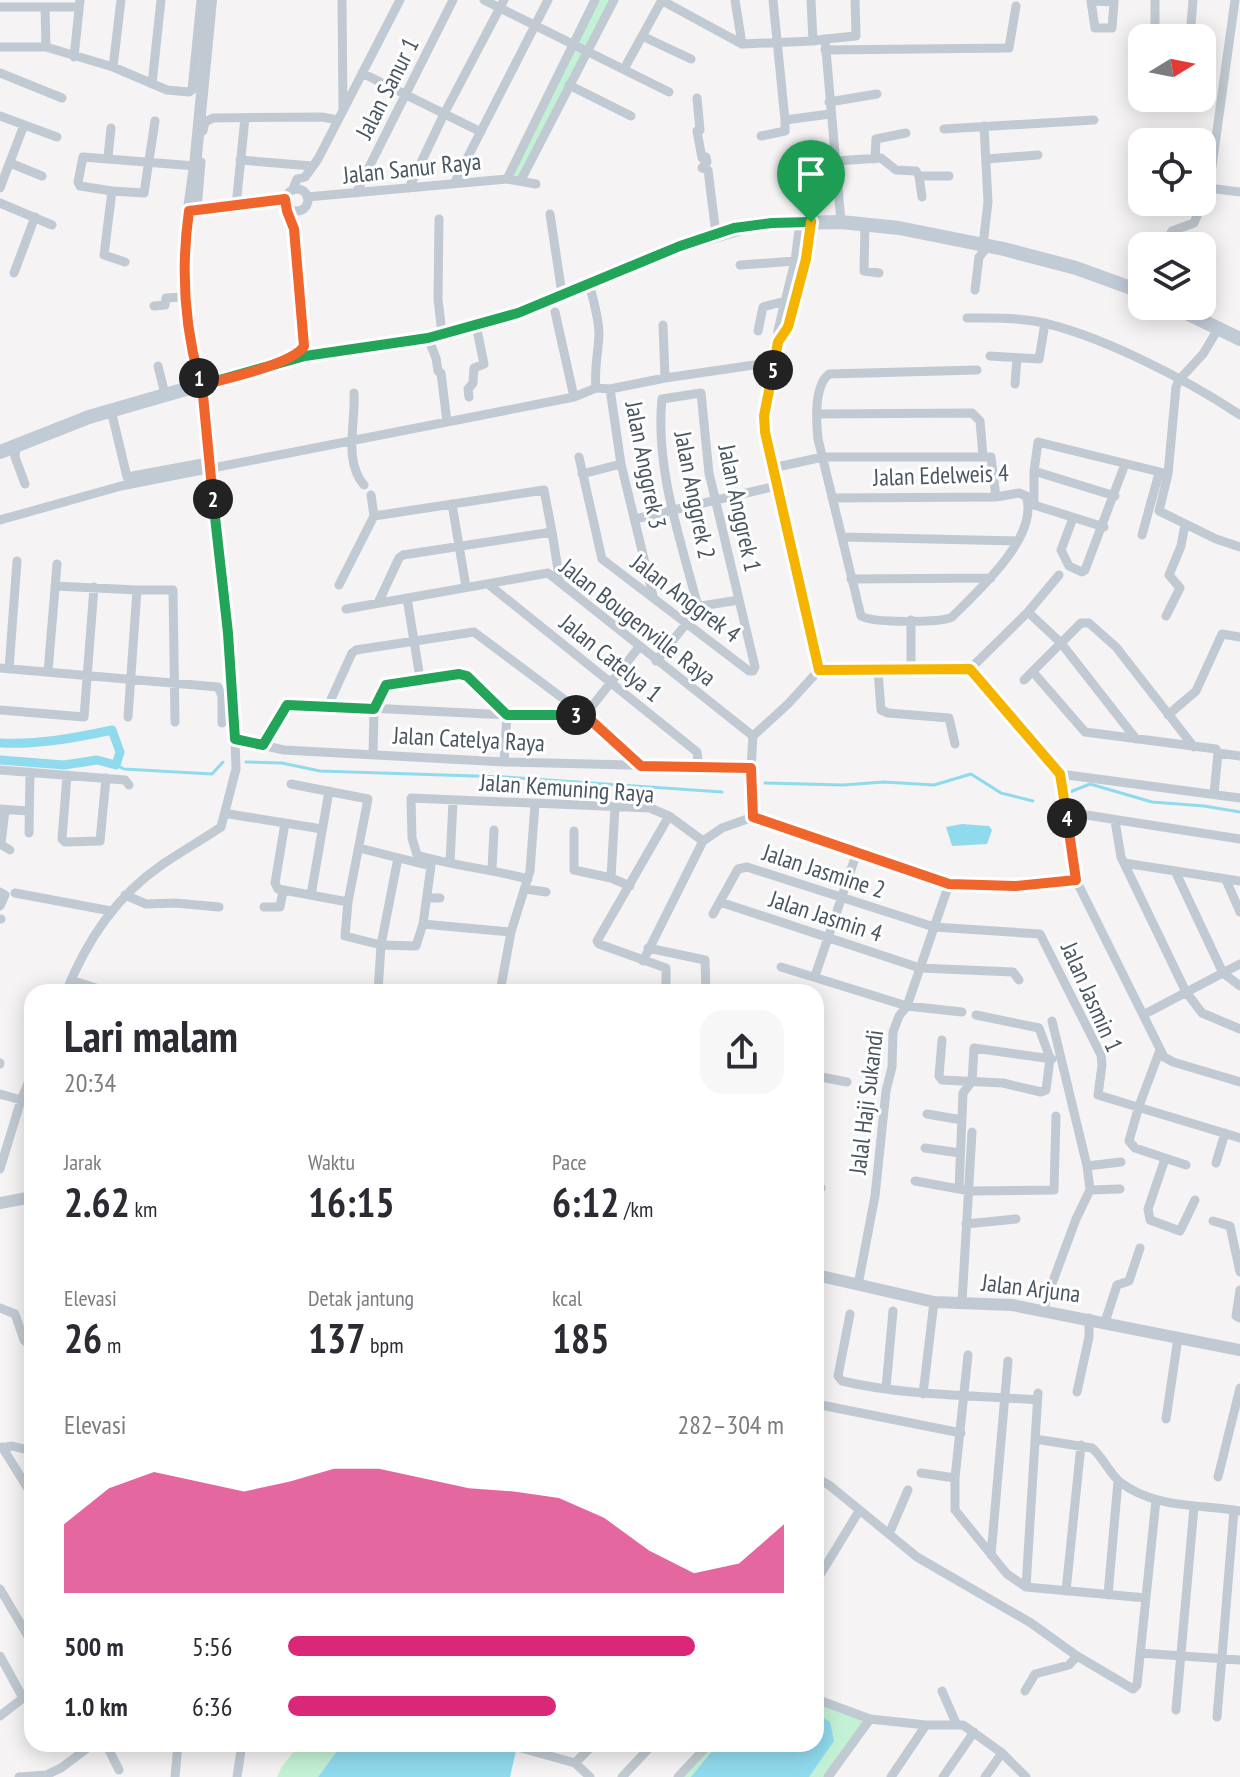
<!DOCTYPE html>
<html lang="id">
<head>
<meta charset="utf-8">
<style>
	body { margin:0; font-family:"PT Sans Narrow",sans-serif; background:#f7f7f7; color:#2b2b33; height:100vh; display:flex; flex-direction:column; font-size:30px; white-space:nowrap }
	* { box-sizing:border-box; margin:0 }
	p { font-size:26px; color:#7c7c81 }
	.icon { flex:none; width:44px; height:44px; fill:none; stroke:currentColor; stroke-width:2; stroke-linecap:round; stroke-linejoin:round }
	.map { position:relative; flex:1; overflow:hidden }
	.panel { position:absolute; left:24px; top:984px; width:800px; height:768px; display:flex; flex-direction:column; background:#fff; border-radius:24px; box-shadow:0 4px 20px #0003 }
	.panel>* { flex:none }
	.needle { width:52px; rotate:80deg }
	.tools { position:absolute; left:1128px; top:24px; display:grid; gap:16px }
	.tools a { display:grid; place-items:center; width:88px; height:88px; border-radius:16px; background:#fff; box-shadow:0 4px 20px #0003; font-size:40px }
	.pin { position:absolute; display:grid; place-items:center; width:68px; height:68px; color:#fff; margin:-82px -34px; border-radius:50% 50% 50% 0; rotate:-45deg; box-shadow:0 0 8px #0007 }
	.pin .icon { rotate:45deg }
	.km { position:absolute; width:40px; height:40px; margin:-20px; border-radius:50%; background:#222; color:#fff; font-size:22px; line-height:40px; text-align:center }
	.round { display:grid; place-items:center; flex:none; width:84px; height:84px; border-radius:24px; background:#f7f7f7 }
	.headline { display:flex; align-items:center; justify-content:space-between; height:136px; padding:0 40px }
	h1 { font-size:44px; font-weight:800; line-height:60px }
	.figures { display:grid; grid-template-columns:repeat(3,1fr); gap:12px; height:136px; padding:8px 40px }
	.figures div { display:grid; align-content:center }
	.figures b { font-size:40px; font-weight:800 }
	.figures small { font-size:22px; font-weight:400 }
	.figures p { font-size:22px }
	.chart { height:224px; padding:16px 40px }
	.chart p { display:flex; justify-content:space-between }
	.chart svg { width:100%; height:144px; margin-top:8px; fill:#db2777; opacity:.7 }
	ul { padding:0 40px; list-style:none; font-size:26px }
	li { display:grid; grid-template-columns:128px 96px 1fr; align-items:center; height:60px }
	li i { height:20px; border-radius:10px; background:#db2777 }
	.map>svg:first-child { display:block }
	.green { fill:#c3f1d5 }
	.water { fill:#90daee }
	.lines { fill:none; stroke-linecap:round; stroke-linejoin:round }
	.stream { stroke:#90daee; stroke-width:3 }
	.canal { stroke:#90daee; stroke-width:9 }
	.minor { stroke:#c1cad2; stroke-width:9 }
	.tertiary { stroke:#c1cad2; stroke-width:12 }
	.secondary { stroke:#c1cbd6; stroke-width:14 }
	.split-1-casing { stroke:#fff; stroke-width:16 }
	.split-2-casing { stroke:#fff; stroke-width:16 }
	.split-3-casing { stroke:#fff; stroke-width:16 }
	.split-4-casing { stroke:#fff; stroke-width:16 }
	.split-5-casing { stroke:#fff; stroke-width:16 }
	.split-6-casing { stroke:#fff; stroke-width:16 }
	.split-1 { stroke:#22a559; stroke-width:10 }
	.split-2 { stroke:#f0652b; stroke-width:10 }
	.split-3 { stroke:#22a559; stroke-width:10 }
	.split-4 { stroke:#f0652b; stroke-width:10 }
	.split-5 { stroke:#f5b400; stroke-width:10 }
	.split-6 { stroke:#f5b400; stroke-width:10 }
	.labels { text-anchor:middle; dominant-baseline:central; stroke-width:6; stroke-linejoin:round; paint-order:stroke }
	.street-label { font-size:24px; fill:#4a5661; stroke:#fff }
</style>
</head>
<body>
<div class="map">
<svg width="1240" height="1777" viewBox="0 0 1240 1777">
	<rect width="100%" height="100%" fill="#f5f3f3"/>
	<path class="green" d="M595 0H614L521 180 509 173Z
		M816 1699 870 1719 828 1777H678L707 1744H816Z
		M363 1744 340 1747 318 1777H277L281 1768 299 1745Z"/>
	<path class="water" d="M962 824 989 826 992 830 987 844 952 846 946 827Z
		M816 1713 830 1722 834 1741 809 1777H691L718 1744H816Z
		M363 1744H507L517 1746 510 1777H318L340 1747Z"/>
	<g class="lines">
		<path class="stream" d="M116 741 120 752 116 765 124 769 212 774 223 762
			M246 762 282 763 320 771 505 777 722 792
			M765 783 843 785 884 782 934 785 971 774 1001 793 1033 801
			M1070 792 1090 784 1152 802 1204 806 1240 812"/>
		<path class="canal" d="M0 743C37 745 75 738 112 730L120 752 116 765 97 760 64 765 0 760"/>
		<path class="minor" d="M342 0 343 109
			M484 0 669 92
			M661 0 742 44 813 41
			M735 0 742 44
			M773 0 785 120 830 114
			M811 0 813 41 825 39 841 222
			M1091 0V1L1095 28H1112L1114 2 1091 1
			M0 7H79
			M45 7 46 47
			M642 36 691 59
			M1155 38V0
			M1190 38 1193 0
			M825 39 856 36 855 0
			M0 47H46L113 67 167 90 189 92 192 90 201 0
			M825 50 1009 48 1016 6
			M74 57 80 0
			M1138 61 1142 62
			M113 67 121 0
			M624 69 662 0
			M0 73 62 98
			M362 73 481 132
			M152 84 161 0
			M569 85 631 116
			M697 98 700 130 697 131 702 158 706 157 707 162 702 168 708 170 716 234
			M829 102 877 94
			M0 116 57 137
			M944 129 1094 120
			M203 131 205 122 213 118 322 117 338 120
			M761 136 785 131V120
			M108 157 111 128
			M875 159 876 139 906 133
			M987 159 1038 155
			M240 160 312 166
			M835 161 881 158 896 170 916 171 919 176H949
			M10 163 42 176
			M919 176 922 197
			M507 179 595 0
			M521 180 614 0
			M455 182 548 0
			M0 188 24 125
			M409 188 444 114 504 0
			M1209 188 1240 192
			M286 200a11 11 0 1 1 22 0a11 11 0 1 1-22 0Z
			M293 189 297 179 305 177 318 159 400 0
			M112 191 144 193 155 121
			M356 193 453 0
			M307 197 507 179 536 184
			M285 202 294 229 305 340 302 351 295 355
			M0 203 52 225
			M236 206 245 118
			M192 210 285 199
			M197 210 201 162
			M550 214 562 294
			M439 219 438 299 442 334
			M800 222 795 261 778 330V342L764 416 765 432 819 670
			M865 223 864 271 879 273
			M983 245 988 202 984 126
			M1164 246 1172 231 1194 223 1209 188 1235 0
			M125 262 104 255 112 191 80 186 78 182 83 157 195 166
			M740 265 795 261
			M14 273 35 217
			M589 283C593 300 599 317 599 335 598 354 594 369 596 388
			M975 290 979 257 988 246
			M154 306 165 305 166 298 184 297
			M555 312 574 397
			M967 318C989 318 1012 317 1034 321 1095 332 1188 380 1240 415
			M663 325 665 378
			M1218 329 1203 354 1179 380 1176 387 1168 474 1159 511 1216 539 1240 547
			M758 331 763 307 785 301
			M428 338 436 358 438 371 441 373 447 422
			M778 342C799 314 808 257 811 222
			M990 356 1039 359 1045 323
			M158 366 165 394
			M1015 384 1017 358
			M610 389 621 464 653 596
			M354 393C356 422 343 461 364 485
			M469 397 468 389 473 383 474 368 484 364 476 325
			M111 410 127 477 208 462
			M817 414 972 413 980 421 983 456
			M16 446 15 457 25 484
			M579 457 602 559 749 671H753L755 667 709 473 701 393 662 399C655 467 680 538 697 603L701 606 739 600
			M772 468 823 457H991L996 497
			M1034 471 1115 496
			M582 474 621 464
			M832 498 996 497 1019 493 1026 496C1040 536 978 591 952 617 940 623 872 623 861 616L818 439C816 421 814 386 829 374L977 370
			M452 504 466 587
			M374 516 544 490 552 532
			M1073 518 1061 550 1069 566 1082 572 1085 570 1125 464
			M635 519 776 486
			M0 520 121 486 574 397 596 388 610 389 665 378 774 362
			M1104 527 1034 505V471L1038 442 1168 474
			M1142 535 1159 473
			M842 537 1018 541
			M851 579 991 578
			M488 584 697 752 699 768
			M339 585 374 516 371 495
			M55 586 137 590H173L175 722
			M407 598 420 678
			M378 603 399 558 403 555 552 532 560 582
			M346 609 548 573 753 736
			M1028 612 1061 643 1136 739
			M1166 616 1180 588 1169 575 1181 546 1185 524
			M656 661 686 624
			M0 668 218 687 222 696V723
			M9 669 17 561
			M970 669 1060 774 1076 880 1015 886 949 884 753 817 751 768 753 736 788 704 819 670Z
			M970 669 1028 612 1059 575
			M878 671 881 710 888 713 949 718 955 744
			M911 671V620
			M48 672 57 564
			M1033 672 1085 732 1216 749 1218 753 1214 794
			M1024 680 1081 623H1089L1116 647 1194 747
			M328 706 352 653 356 650 474 632 585 715 641 766
			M0 710 84 717 94 587
			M1168 715 1196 691 1222 634 1240 637
			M128 717 137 590
			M235 739 284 750 504 762 751 768
			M263 745 282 709 290 704 507 715H585L639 647
			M1218 753 1240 756
			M373 755 374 709 384 686 462 673 507 715 504 762
			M0 770 125 780 129 785
			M1060 774 1240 798
			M67 775 62 839 65 842 100 841 106 778
			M291 784 368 799 348 902
			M0 809 28 811
			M1067 812 1240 839
			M229 814 322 829
			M1115 821 1121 857 1186 992 1202 1013 1240 1029
			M285 823 275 883 278 889 348 902 345 936 381 945 416 946 423 924 431 866 359 848
			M574 831V870L611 878 630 886
			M29 833 30 772
			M0 844 10 850
			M1 844 5 810
			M450 863 453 801
			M1124 863 1240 881
			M492 869 494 830
			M1176 873 1223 973 1240 986
			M611 878 615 807
			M528 879C491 869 453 866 417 855L412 838 411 798 650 808 669 816 703 841 722 828 753 817
			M1076 880 1164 1057 1173 1062 1240 1082
			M1226 880 1240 912
			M526 889 546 892
			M0 892 5 895 0 906
			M15 893 111 911
			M125 895 146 904 175 903 219 907
			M311 895 329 791
			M427 898H440
			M720 902 920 968 1013 972 1019 980
			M264 907H280L283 891
			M713 914 738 869 747 867 934 927 1040 934 1101 1055 1102 1065 1098 1095 1240 1138
			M0 919H1
			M423 924 511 932
			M648 948 705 960 706 992
			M643 961 703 841
			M781 967 907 1006 962 1012
			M815 976 857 852
			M71 980 108 992
			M66 992C87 940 116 896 163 864 182 851 202 840 221 827L236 769 235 739 228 633 209 469 202 385
			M378 992 381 945 398 858
			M500 992 511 932 530 871 535 804
			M666 992V968L599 944 597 941 669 816
			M1143 1015 1240 964
			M942 1040 939 1076 942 1080 1003 1083 1041 1092 1046 1090 1050 1058 1039 1028 976 1015
			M1160 1050 1139 1106 1129 1141 1135 1148 1186 1165
			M0 1063V1064
			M816 1076 847 1082
			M0 1094 21 1100
			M927 1114 962 1120
			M925 1148 960 1153
			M1165 1159 1148 1209 1150 1220 1180 1231 1195 1200
			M1216 1163 1225 1133
			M1087 1166 1121 1162
			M0 1169 21 1100 32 1074
			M915 1181 970 1191 1054 1190 1056 1116
			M816 1187 821 1188
			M959 1189 963 1093 972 1081 974 1048 1052 1059
			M1090 1190 1120 1189
			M1213 1221 1230 1226 1240 1272
			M966 1224 1016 1219
			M858 1285 875 1196 886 1091 892 1067 893 1032 899 1016 907 1006 949 884
			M1240 1290 1236 1316 1240 1318
			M962 1302 972 1132
			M0 1308 15 1314 24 1340 32 1347
			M1044 1312 1046 1300 1076 1219 1090 1190 1087 1166 1052 1021
			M850 1314 838 1376 842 1381C906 1396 972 1395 1037 1400
			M1105 1322 1117 1285 1129 1281 1140 1248
			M968 1355 955 1478V1510L1007 1574 1026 1587
			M886 1388 893 1311
			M1077 1392 1089 1337V1318
			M1038 1393 1026 1587 1146 1598
			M923 1394 934 1302
			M816 1404 961 1433
			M1166 1419 1178 1338
			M1035 1439 1092 1448C1103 1457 1109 1473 1120 1482 1155 1509 1199 1504 1240 1511
			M2 1447 32 1495
			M0 1448 12 1446 32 1451
			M921 1473 955 1478
			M1218 1477 1240 1388
			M816 1478 829 1485 917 1557 1031 1623 1077 1656 1133 1689 1137 1685 1156 1500
			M889 1534 908 1490
			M991 1555 1008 1361
			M820 1575 859 1511
			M0 1589 32 1643
			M1066 1591 1081 1445
			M1108 1595 1118 1481
			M1140 1653 1240 1660
			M0 1656 23 1698
			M942 1691 956 1723
			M1025 1691 1035 1674 1069 1665 1077 1656
			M816 1699 870 1719
			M1176 1710 1194 1507
			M0 1716 32 1691
			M1217 1717 1234 1510
			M106 1744 119 1770
			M507 1744 575 1763 590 1777
			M575 1763 594 1744
			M19 1777 46 1775 61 1768 93 1744
			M175 1777 178 1744
			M237 1777 242 1744
			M622 1777 653 1744
			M678 1777 709 1744
			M828 1777 870 1719 926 1725H963L1002 1753 1026 1777
			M891 1777 926 1725
			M943 1777 974 1732
			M985 1777 1002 1753"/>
		<path class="tertiary" d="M205 384 200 382 198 374 184 297V244L195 166 211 0
			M0 1203 32 1197
			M816 1275 934 1302 1012 1305 1240 1350"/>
		<path class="secondary" d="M1172 306 1240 339
			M0 452 89 417 290 359 428 338 518 313 680 246 755 224 841 222 899 228 1004 249 1076 268 1142 292"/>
	</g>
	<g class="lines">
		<g class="split-1-casing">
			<path id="split-1" d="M199 378 205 384 305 356 428 338 518 313 680 246 734 228 772 223 811 222"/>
		</g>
		<g class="split-2-casing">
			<path id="split-2" d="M199 378C184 323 181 267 189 211L285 199 287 211 294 229 304 346C294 364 224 379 202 385L213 499"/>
		</g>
		<g class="split-3-casing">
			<path id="split-3" d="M213 499 228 633 235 739 263 745 287 705 374 709 386 685 459 674 467 676 507 715H576"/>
		</g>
		<g class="split-4-casing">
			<path id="split-4" d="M576 715H585L641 766 751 768 753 817 949 884 1015 886 1076 880 1067 818"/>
		</g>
		<g class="split-5-casing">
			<path id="split-5" d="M773 370 764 416 765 432 819 670 970 669 1060 774 1067 818"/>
		</g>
		<g class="split-6-casing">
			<path id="split-6" d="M773 370 778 342 788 327 806 259 811 222"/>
		</g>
		<use href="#split-1" class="split-1"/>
		<use href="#split-2" class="split-2"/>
		<use href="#split-3" class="split-3"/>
		<use href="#split-4" class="split-4"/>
		<use href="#split-5" class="split-5"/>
		<use href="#split-6" class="split-6"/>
	</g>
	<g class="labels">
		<g class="street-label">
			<text transform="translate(387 88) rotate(-63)">Jalan Sanur 1</text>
			<text transform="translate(412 168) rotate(-6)">Jalan Sanur Raya</text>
			<text transform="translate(646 465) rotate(79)">Jalan Anggrek 3</text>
			<text transform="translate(941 475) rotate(-2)">Jalan Edelweis 4</text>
			<text transform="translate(695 495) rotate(79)">Jalan Anggrek 2</text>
			<text transform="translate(740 508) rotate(78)">Jalan Anggrek 1</text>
			<text transform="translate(686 598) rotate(37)">Jalan Anggrek 4</text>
			<text transform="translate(638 622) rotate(38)">Jalan Bougenville Raya</text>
			<text transform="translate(611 658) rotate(39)">Jalan Catelya 1</text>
			<text transform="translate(469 739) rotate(3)">Jalan Catelya Raya</text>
			<text transform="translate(567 788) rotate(4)">Jalan Kemuning Raya</text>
			<text transform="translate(824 871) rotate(18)">Jalan Jasmine 2</text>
			<text transform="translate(826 916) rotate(18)">Jalan Jasmin 4</text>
			<text transform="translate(1092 997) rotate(66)">Jalan Jasmin 1</text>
			<text transform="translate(866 1102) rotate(-83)">Jalal Haji Sukandi</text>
			<text transform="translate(1031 1288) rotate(7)">Jalan Arjuna</text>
		</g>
	</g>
</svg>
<div class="tools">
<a><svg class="needle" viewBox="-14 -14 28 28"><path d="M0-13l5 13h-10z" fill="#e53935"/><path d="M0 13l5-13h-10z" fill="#7c7c81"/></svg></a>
<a><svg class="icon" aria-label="locate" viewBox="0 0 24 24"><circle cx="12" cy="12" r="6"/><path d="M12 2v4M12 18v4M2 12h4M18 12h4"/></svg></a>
<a><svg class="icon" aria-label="layers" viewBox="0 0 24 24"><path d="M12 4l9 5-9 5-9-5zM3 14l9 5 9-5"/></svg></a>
</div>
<div class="pin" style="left:811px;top:222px;background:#1e9e55"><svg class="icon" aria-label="arrive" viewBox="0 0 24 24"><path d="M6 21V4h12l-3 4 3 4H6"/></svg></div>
<b class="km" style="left:199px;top:378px">1</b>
<b class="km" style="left:213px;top:499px">2</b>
<b class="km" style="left:576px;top:715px">3</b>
<b class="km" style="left:1067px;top:818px">4</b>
<b class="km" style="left:773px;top:370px">5</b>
<section class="panel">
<div class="headline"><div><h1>Lari malam</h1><p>20:34</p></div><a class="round"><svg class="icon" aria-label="share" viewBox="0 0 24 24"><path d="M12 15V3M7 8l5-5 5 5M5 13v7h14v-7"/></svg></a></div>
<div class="figures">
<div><p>Jarak</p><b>2.62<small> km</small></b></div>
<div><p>Waktu</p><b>16:15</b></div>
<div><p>Pace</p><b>6:12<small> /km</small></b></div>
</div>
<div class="figures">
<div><p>Elevasi</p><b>26<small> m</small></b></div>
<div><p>Detak jantung</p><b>137<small> bpm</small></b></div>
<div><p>kcal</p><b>185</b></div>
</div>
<div class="chart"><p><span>Elevasi</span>282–304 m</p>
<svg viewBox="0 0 160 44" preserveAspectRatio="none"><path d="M0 44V23L10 12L20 7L30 10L40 13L50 10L60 6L70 6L80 9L90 12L100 13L110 15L120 21L130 31L140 38L150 35L160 23V44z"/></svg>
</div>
<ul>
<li><b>500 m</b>5:56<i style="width:82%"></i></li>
<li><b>1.0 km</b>6:36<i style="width:54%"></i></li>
</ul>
</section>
</div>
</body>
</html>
